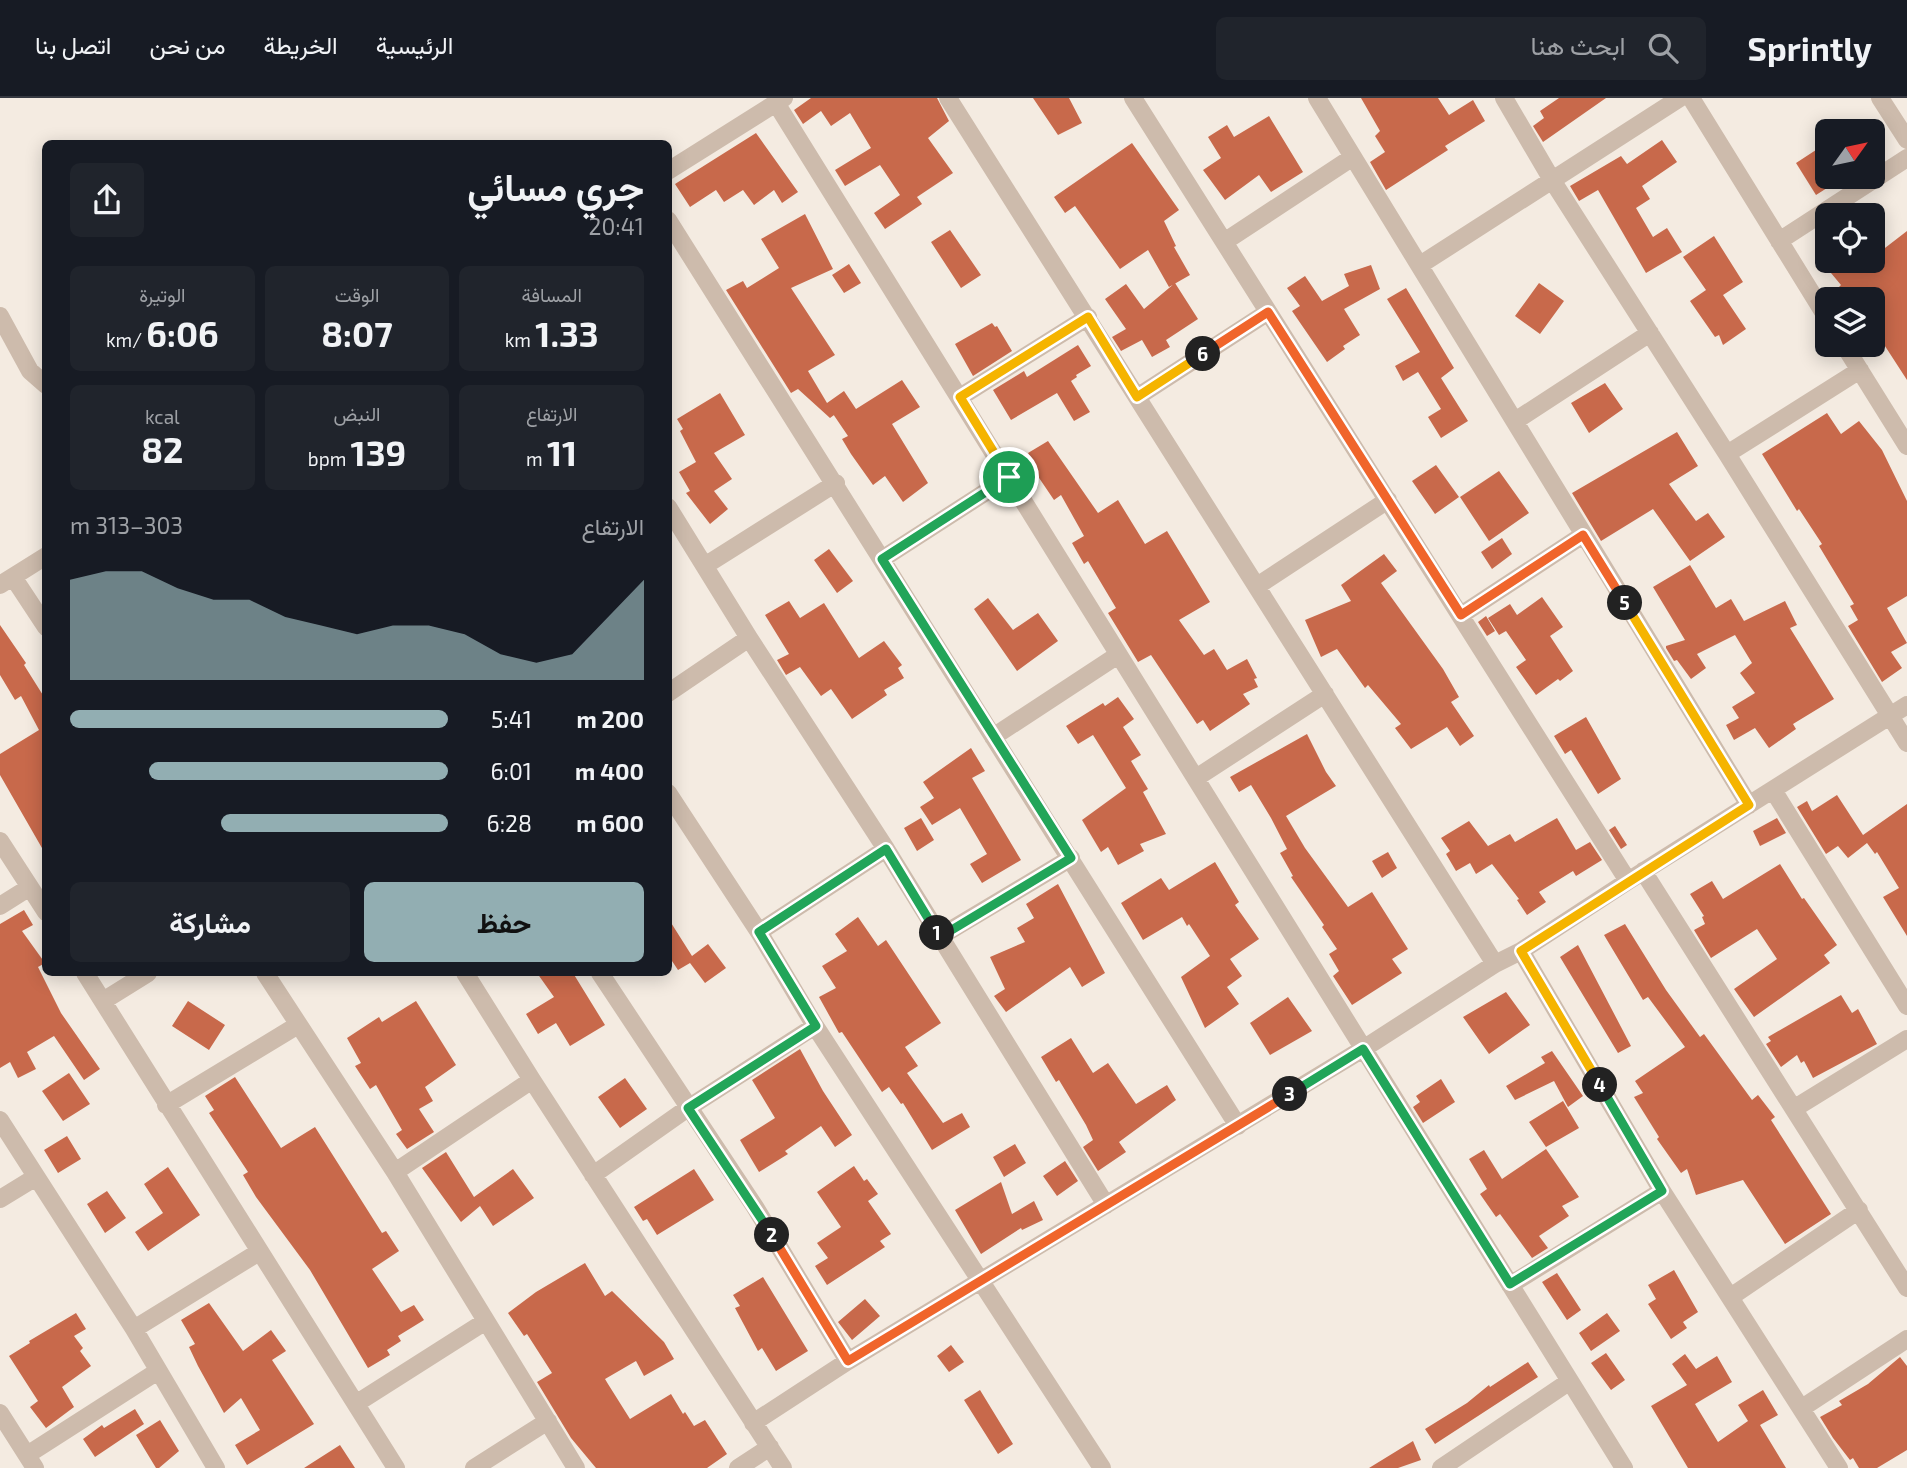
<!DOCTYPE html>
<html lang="ar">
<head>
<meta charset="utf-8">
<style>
	body { margin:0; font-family:"Exo 2",Vazirmatn,sans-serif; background:#20242c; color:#f1f3f6; direction:rtl; height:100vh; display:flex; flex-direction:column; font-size:26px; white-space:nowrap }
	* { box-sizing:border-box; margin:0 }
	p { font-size:23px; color:#9ea1a6 }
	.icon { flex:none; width:38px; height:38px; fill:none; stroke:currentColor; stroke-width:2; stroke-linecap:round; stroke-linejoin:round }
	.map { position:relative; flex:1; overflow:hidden; direction:ltr }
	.panel { position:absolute; left:42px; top:42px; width:630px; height:836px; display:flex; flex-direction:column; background:#171b24; border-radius:10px; box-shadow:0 4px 18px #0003; direction:rtl }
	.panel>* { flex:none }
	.needle { width:46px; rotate:57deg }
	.fabs { position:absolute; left:1815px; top:21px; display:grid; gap:14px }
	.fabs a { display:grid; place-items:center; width:70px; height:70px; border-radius:10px; background:#171b24; box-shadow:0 4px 18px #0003; font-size:35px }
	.pin { position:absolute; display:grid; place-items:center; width:60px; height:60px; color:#fff; margin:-30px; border:4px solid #fff; border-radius:50%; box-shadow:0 2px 7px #0007 }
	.km { position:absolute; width:35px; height:35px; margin:-18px; border-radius:50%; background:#222; color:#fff; font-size:19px; line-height:35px; text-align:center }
	.round { display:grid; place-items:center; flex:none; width:74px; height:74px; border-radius:10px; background:#20242c }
	.overview { display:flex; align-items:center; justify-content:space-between; height:119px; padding:0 28px }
	h1 { font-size:38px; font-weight:700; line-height:52px }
	.metrics { display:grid; grid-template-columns:repeat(3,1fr); gap:10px; height:119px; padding:7px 28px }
	.metrics div { display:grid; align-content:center; border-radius:10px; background:#20242c; text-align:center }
	.metrics b { font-size:35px; font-weight:700 }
	.metrics small { font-size:19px; font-weight:400 }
	.metrics p { font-size:19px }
	.chart { height:196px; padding:14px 28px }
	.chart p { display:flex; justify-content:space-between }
	.chart svg { width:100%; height:126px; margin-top:7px; fill:#92aeb2; opacity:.7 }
	.button { display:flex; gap:14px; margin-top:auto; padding:14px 28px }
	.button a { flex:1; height:80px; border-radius:10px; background:#92aeb2; color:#111; font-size:28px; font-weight:700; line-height:80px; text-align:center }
	.button a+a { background:#20242c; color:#f1f3f6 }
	ul { padding:0 28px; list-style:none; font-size:23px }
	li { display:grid; grid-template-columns:112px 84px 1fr; align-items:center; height:52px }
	li i { height:18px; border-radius:9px; background:#92aeb2 }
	header { display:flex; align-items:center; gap:42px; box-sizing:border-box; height:98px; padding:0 35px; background:#171b24; border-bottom:2px solid #363941 }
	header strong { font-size:33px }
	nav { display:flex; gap:38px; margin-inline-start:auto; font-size:24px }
	.search { width:490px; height:63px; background:#20242c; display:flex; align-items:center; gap:18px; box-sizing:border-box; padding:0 24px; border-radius:10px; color:#9ea1a6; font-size:26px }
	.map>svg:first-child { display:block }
	.building { fill:#c8694b }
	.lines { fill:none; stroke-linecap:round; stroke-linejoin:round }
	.minor { stroke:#cdbbac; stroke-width:18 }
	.split-1-casing { stroke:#fff; stroke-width:14 }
	.split-2-casing { stroke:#fff; stroke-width:14 }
	.split-3-casing { stroke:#fff; stroke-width:14 }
	.split-4-casing { stroke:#fff; stroke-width:14 }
	.split-5-casing { stroke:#fff; stroke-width:14 }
	.split-6-casing { stroke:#fff; stroke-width:14 }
	.split-7-casing { stroke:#fff; stroke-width:14 }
	.split-1 { stroke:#22a559; stroke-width:9 }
	.split-2 { stroke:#22a559; stroke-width:9 }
	.split-3 { stroke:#f0652b; stroke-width:9 }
	.split-4 { stroke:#22a559; stroke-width:9 }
	.split-5 { stroke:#f5b400; stroke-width:9 }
	.split-6 { stroke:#f0652b; stroke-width:9 }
	.split-7 { stroke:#f5b400; stroke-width:9 }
</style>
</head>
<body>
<header>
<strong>Sprintly</strong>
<div class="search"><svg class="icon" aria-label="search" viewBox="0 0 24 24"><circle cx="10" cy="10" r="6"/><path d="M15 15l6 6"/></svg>ابحث هنا</div>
<nav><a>الرئيسية</a><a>الخريطة</a><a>من نحن</a><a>اتصل بنا</a></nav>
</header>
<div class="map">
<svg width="1907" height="1370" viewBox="0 0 1907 1370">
	<rect width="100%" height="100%" fill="#f4ebe1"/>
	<path class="building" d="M811 0H937L949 23 928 40 953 75 917 99 922 106 885 131 874 115 900 97 880 67 845 88 835 72 871 50 850 15 831 28 821 13 803 26 794 12Z
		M1033 0H1069L1082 25 1058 37Z
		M1361 0H1438L1449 17 1473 2 1485 23 1445 48 1448 52 1386 92 1370 64 1385 54 1375 38 1380 33Z
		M1559 0H1606L1543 44 1533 28 1544 20 1540 13Z
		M1269 18 1303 74 1271 94 1259 77 1225 102 1203 72 1221 60 1208 39 1227 27 1234 39Z
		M756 35 798 94 782 105 774 92 754 107 743 92 724 104 716 92 690 109 675 86Z
		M1662 42 1677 64 1642 88 1650 101 1636 110 1653 139 1667 130 1682 154 1646 175 1598 92 1579 103 1570 88 1621 58 1627 66Z
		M1132 45 1179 112 1164 123 1176 148 1174 149 1190 177 1169 189 1148 152 1120 171 1075 108 1065 115 1054 99Z
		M1819 50 1827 63V90L1816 97 1796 65Z
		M805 116 833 171 791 190 835 257 808 273 827 305 844 293 856 311 902 282 920 309 892 326 928 385 903 404 885 378 873 387 851 356 842 341 848 338 831 313 834 317 830 320 798 291 791 295 726 192 743 183 747 190 779 170 761 141Z
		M950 132 981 177 961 190 931 144Z
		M1907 133V282L1872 228V201H1847L1839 189 1841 187 1821 163H1872V160Z
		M1714 138 1743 184 1723 197 1746 231 1723 247 1719 237 1715 239 1690 203 1706 192 1683 159Z
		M849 166 861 185 844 195 832 177Z
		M1371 167 1380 191 1344 211 1360 237 1343 248 1345 251 1327 264 1292 213 1300 208 1287 190 1305 178 1322 203 1349 188 1344 176Z
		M1175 185 1198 221 1166 242 1170 249 1152 259 1142 242 1121 253 1112 239 1126 231 1105 201 1126 186 1144 211Z
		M1539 185 1564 203 1540 236 1515 218Z
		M1406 190 1454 270 1441 280 1468 323 1441 340 1428 319 1441 311 1418 274 1403 283 1395 268 1420 254 1387 201Z
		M992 225 995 229 997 228 1012 253 973 278 955 246Z
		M1078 247 1091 268 1076 277 1077 279 1071 283 1090 314 1074 323 1057 295 1011 322 993 292 1024 273 1027 279Z
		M1605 285 1623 311 1589 335 1571 305Z
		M720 295 745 337 714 355 732 381 714 393 728 411 710 426 686 395 690 393 679 374 696 364 680 333 683 331 677 321Z
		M1827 315 1841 336 1859 323 1882 352 1907 403V498L1887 510 1907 545 1891 554 1902 570 1882 584 1848 528 1858 522 1850 508 1854 506 1819 448 1822 446 1799 411 1797 413 1762 356Z
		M1677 334 1698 368 1669 386 1696 423 1708 415 1725 439 1690 463 1653 411 1601 443 1572 395Z
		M1048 343 1098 415 1118 402 1145 446 1167 433 1210 504 1179 522 1204 557 1214 551 1227 572 1247 561 1257 580 1254 581 1258 589 1243 596 1250 606 1210 633 1203 622 1197 626 1151 557 1138 564 1108 515 1116 510 1088 463 1084 466 1072 445 1084 438 1061 397 1054 402 1033 371 1036 369 1028 355Z
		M1436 367 1459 399 1435 416 1412 383Z
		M1499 373 1529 415 1489 443 1460 399Z
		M1502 440 1512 456 1492 471 1481 454Z
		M829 451 853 483 837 495 814 462Z
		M1384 456 1397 473 1381 485 1443 571 1459 599 1451 604 1474 638 1460 648 1447 629 1411 651 1395 630 1401 626 1368 587 1365 590 1337 551 1321 559 1305 522 1351 503 1341 487Z
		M1690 467 1716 510 1731 501 1744 523 1785 503 1797 527 1790 530 1834 601 1793 626 1796 631 1769 650 1755 630 1734 642 1726 627 1739 620 1732 609 1755 595 1740 575 1752 565 1735 537 1697 556 1706 570 1691 581 1677 562 1674 563 1666 550V548L1685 542 1653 489Z
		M1542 499 1563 529 1550 538 1573 573 1560 583 1558 581 1536 597 1516 569 1526 562 1506 533 1499 537 1488 520 1510 506 1517 517Z
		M988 500 1013 532 1038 515 1058 543 1017 573 974 511Z
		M789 503 800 520 824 505 859 560 884 543 902 567 898 570 904 580 884 592 887 597 852 621 831 591 821 598 800 569 786 577 777 562 789 556 765 517Z
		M1486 518 1495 533 1487 538 1478 524Z
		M0 527 26 565 24 567 46 602V757L0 677V656L39 632 21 598 15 602 0 577Z
		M1118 599 1134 621 1123 629 1141 657 1131 663 1148 691 1143 694 1166 736 1140 746 1144 753 1118 767 1108 749 1101 754 1082 722 1126 690 1093 637 1078 646 1066 628 1103 605 1105 608Z
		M1586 619 1621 681 1598 696 1571 652 1565 656 1554 638Z
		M1307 636 1326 674 1336 688 1286 718 1305 750 1348 809 1372 794 1408 851 1392 861 1402 875 1352 907 1333 878 1339 873 1329 856 1337 851 1322 829 1324 827 1291 779 1293 778 1280 755 1287 751 1271 720 1251 687 1239 694 1230 679Z
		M971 650 985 673 972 680 1021 762 982 785 970 766 987 756 960 710 932 727 920 709 934 700 923 684Z
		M1837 697 1863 737 1907 706V838L1883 799 1899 790 1877 754 1875 756 1867 745 1848 760 1838 748 1826 756 1797 709 1807 703 1812 713Z
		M921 720 934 742 917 753 904 730Z
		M1557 720 1576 752 1590 744 1602 762 1576 778 1573 773 1539 794 1546 804 1527 817 1517 802 1519 801 1492 766 1476 776 1470 765 1456 773 1446 756 1450 753 1441 740 1469 723 1488 748 1510 736 1515 744Z
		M1777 720 1786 735 1760 748 1753 733Z
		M1615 728 1627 747 1621 751 1609 732Z
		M1388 754 1397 770 1382 780 1372 763Z
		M1215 764 1239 804 1235 807 1259 841 1230 861 1242 878 1227 889 1239 906 1205 930 1181 879 1210 858 1189 826 1187 828 1182 819 1143 842 1121 805 1161 780 1169 792Z
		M1780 766 1802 801 1804 800 1837 847 1824 857 1830 865 1754 919 1734 891 1777 861 1757 831 1711 860 1694 832 1705 826 1702 819 1704 818 1690 796 1712 783 1723 801Z
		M1058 786 1105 875 1082 889 1070 869 1006 914 994 898 1005 891 990 859 1025 844 1017 830 1034 820 1026 806Z
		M24 812 33 827 22 833 45 865 38 869 61 915 100 971 84 982 54 938 27 954 36 971 18 980 10 964 0 970V826Z
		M858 819 878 848 886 842 941 925 905 949 918 968 907 975 943 1025 962 1015 970 1029 932 1052 903 1005 901 1006 889 989 882 994 842 934 839 935 819 899 836 890 822 868 847 853 835 836Z
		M668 820 692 858 708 846 726 870 705 885 690 865 678 872 668 857Z
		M1625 826 1666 892 1700 939 1704 936 1752 1002 1758 997 1775 1019 1771 1022 1831 1116 1785 1146 1743 1082 1696 1097 1687 1071 1681 1075 1657 1041 1659 1039 1634 999 1643 995 1635 983 1685 949 1648 899 1643 902 1604 837Z
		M1578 847 1631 948 1618 955 1560 859Z
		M537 875H573L605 927 570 948 556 925 538 936 526 916 554 899Z
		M1506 894 1530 927 1489 956 1463 919Z
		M1841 897 1852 915 1858 911 1877 946 1813 980 1804 963 1801 965 1797 957 1781 969 1766 946 1771 943 1768 939Z
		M1288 899 1312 933 1270 957 1250 925Z
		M188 903 225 927 209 952 172 928Z
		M416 903 456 967 425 989 433 1003 419 1011 434 1034 407 1051 396 1036 402 1032 376 987 370 991 355 968 361 965 347 940 379 919 382 924Z
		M1071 940 1093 975 1108 965 1136 1006 1167 987 1176 1002 1119 1044 1126 1054 1098 1073 1083 1049 1093 1042 1086 1027 1059 982 1056 984 1041 959Z
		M800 951 823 993 852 1037 835 1049 821 1028 785 1053 788 1056 759 1074 740 1042 775 1020 752 982Z
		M1552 953 1583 998 1568 1009 1554 983 1515 1002 1506 988 1545 965 1541 959Z
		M69 975 90 1006 63 1023 42 993Z
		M235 979 281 1050 315 1029 382 1135 386 1133 399 1153 372 1171 401 1214 414 1207 424 1222 398 1238 401 1243 387 1252 390 1257 368 1270 310 1172 256 1099 243 1077 248 1074 209 1015 214 1012 205 998Z
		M625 980 647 1011 620 1030 598 999Z
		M1441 981 1455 1004 1423 1025 1413 1009 1420 1004 1416 998Z
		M1563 1003 1579 1030 1546 1049 1529 1024Z
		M67 1038 81 1061 58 1075 44 1052Z
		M1015 1046 1026 1065 1004 1079 993 1059Z
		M1546 1051 1579 1099 1562 1108 1569 1118 1539 1138 1548 1150 1532 1160 1500 1116 1496 1119 1480 1096 1487 1091 1469 1061 1484 1052 1502 1081Z
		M446 1054 474 1099 513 1071 534 1100 493 1128 480 1108 461 1124 422 1070Z
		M1065 1063 1078 1083 1057 1098 1043 1078Z
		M854 1068 864 1083 867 1081 878 1096 868 1103 891 1136 880 1143 885 1149 827 1187 815 1168 828 1160 817 1145 841 1129 817 1094Z
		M168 1069 200 1117 148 1153 135 1134 163 1115 144 1086Z
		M694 1071 714 1102 657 1137 647 1121 643 1123 634 1109Z
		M1001 1084 1012 1116 1034 1103 1043 1122 1022 1132 1021 1130 981 1156 955 1112Z
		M107 1093 126 1120 105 1135 87 1106Z
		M585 1165 605 1198 612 1193 664 1244 674 1261 644 1278 636 1263 605 1281 608 1286 630 1321 671 1296 683 1316 685 1314 694 1328 705 1322 727 1356 707 1370H596L571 1340 537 1284 552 1275 527 1236 524 1238 508 1215 536 1194Z
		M1674 1172 1698 1214 1683 1224 1687 1230 1671 1241 1648 1206 1656 1201 1648 1187Z
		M1557 1175 1581 1212 1567 1222 1542 1184Z
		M763 1179 808 1253 776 1273 762 1250 758 1253 735 1210 740 1208 733 1197Z
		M865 1201 880 1218 852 1242 838 1224Z
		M209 1205 243 1253 271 1232 286 1253 272 1262 314 1326 247 1367 235 1347 260 1332 241 1300 224 1315 198 1268 189 1249 195 1246 181 1222Z
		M76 1215 86 1231 74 1238 83 1250 80 1253 91 1268 62 1289 74 1309 46 1330 30 1309 38 1303 9 1258 30 1245 29 1243Z
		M1607 1215 1620 1233 1591 1253 1579 1235Z
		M951 1247 964 1264 949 1274 937 1258Z
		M1606 1255 1625 1282 1611 1292 1591 1265Z
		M1685 1256 1696 1271 1717 1258 1732 1284 1695 1306 1718 1344 1748 1323 1738 1307 1763 1292 1778 1317 1760 1327 1786 1370H1688L1651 1308 1687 1287 1672 1266Z
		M1900 1259 1907 1268V1352L1877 1370H1859L1853 1360 1850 1362 1833 1340 1820 1319 1842 1307 1839 1303 1868 1286Z
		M1528 1264 1538 1279 1435 1346 1425 1331 1467 1305 1489 1287 1490 1289Z
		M980 1292 1013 1346 998 1356 964 1302Z
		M135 1311 144 1326 95 1359 83 1341 102 1327 104 1330Z
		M160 1322 179 1353 159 1370H156L136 1337Z
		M1413 1343 1421 1362 1398 1370H1369Z
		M340 1347 355 1370H304Z"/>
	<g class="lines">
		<path class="minor" d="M948 0 1495 866
			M1133 0 1628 783
			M1317 0 1749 707
			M1504 0 1552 82 1727 356 1907 645
			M1691 0 1827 220
			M1880 0 1907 42
			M776 5 1624 1370
			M668 73 784 0
			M668 122 1238 1028
			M1779 143 1907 60
			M1224 144 1353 59
			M1420 167 1680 0
			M0 218 30 273 46 287
			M1844 247 1907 348
			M960 299 1088 219
			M1137 299 1268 214
			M1515 323 1650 235
			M1727 356 1860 272
			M668 409 749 540 886 751 1106 1107
			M882 461 1009 379
			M706 467 836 385
			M13 479 46 529
			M0 487 46 458
			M1257 488 1388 402
			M1461 517 1583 437
			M668 595 749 540
			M993 639 1118 557
			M1196 680 1325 596
			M1773 692 1907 908
			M668 695 759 834 815 928 1102 1370
			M0 743 46 814
			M1643 773 1907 1190
			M0 808 30 789
			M759 834 886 751
			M939 839 1071 760
			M1521 853 1662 1093 1839 1370
			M85 875 396 1370
			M265 875 395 1074 576 1370
			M465 875 532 982 783 1370
			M600 875 755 1109 848 1263
			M103 903 148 875
			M166 1007 298 927
			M1795 1010 1907 941
			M0 1022 134 1231 216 1370
			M395 1074 532 982
			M593 1077 688 1010 815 928
			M0 1101 36 1079
			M1510 1187 1662 1093
			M1732 1198 1859 1112
			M134 1231 259 1154
			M357 1305 486 1223
			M1802 1310 1907 1241
			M0 1315 35 1370
			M753 1325 848 1263 1363 951 1495 866 1521 853 1628 783 1907 607
			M27 1357 158 1273
			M474 1370 548 1323
			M738 1370 770 1349
			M1441 1370 1570 1283"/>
	</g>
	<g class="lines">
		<g class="split-1-casing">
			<path id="split-1" d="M937 835 940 839 1071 760 882 461 1009 379"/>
		</g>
		<g class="split-2-casing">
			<path id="split-2" d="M772 1137 688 1010 816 928 759 834 886 751 937 835"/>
		</g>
		<g class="split-3-casing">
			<path id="split-3" d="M772 1137 848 1263 1290 996"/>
		</g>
		<g class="split-4-casing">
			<path id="split-4" d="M1290 996 1363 951 1510 1186 1662 1093 1600 987"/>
		</g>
		<g class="split-5-casing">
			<path id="split-5" d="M1600 987 1521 853 1749 707 1625 505"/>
		</g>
		<g class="split-6-casing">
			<path id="split-6" d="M1203 256 1268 214 1461 517 1583 437 1625 505"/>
		</g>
		<g class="split-7-casing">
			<path id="split-7" d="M1009 379 960 299 1088 219 1137 299 1203 256"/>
		</g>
		<use href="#split-1" class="split-1"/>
		<use href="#split-2" class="split-2"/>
		<use href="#split-3" class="split-3"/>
		<use href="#split-4" class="split-4"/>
		<use href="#split-5" class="split-5"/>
		<use href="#split-6" class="split-6"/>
		<use href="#split-7" class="split-7"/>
	</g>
</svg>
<div class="fabs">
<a><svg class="needle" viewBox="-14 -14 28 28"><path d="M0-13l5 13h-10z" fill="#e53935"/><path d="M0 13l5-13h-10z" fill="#9ea1a6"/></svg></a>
<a><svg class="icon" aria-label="locate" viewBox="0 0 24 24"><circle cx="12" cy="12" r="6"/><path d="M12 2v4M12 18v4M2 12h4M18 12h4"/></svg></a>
<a><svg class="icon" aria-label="layers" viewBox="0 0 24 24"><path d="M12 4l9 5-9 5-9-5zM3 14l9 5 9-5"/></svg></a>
</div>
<div class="pin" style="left:1009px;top:379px;background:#1e9e55"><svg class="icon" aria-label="arrive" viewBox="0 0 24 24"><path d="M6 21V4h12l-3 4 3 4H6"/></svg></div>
<b class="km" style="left:937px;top:835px">1</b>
<b class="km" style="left:772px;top:1137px">2</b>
<b class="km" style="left:1290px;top:996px">3</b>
<b class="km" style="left:1600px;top:987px">4</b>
<b class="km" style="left:1625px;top:505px">5</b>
<b class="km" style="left:1203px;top:256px">6</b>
<section class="panel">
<div class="overview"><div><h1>جري مسائي</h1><p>20:41</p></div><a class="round"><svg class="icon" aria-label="share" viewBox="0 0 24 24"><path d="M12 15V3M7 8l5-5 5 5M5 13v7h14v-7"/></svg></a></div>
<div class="metrics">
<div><p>المسافة</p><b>1.33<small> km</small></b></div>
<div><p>الوقت</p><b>8:07</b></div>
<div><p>الوتيرة</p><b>6:06<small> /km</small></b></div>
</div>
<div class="metrics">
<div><p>الارتفاع</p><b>11<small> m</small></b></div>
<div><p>النبض</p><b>139<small> bpm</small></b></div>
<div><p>kcal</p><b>82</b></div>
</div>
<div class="chart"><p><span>الارتفاع</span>303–313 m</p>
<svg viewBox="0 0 160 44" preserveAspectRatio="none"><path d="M0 44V9L10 6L20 6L30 12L40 16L50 16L60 22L70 25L80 28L90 25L100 25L110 28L120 35L130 38L140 35L150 22L160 9V44z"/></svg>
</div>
<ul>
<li><b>200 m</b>5:41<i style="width:100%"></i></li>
<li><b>400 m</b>6:01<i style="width:79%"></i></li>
<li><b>600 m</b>6:28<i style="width:60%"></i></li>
</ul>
<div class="button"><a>حفظ</a><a>مشاركة</a></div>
</section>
</div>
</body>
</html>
